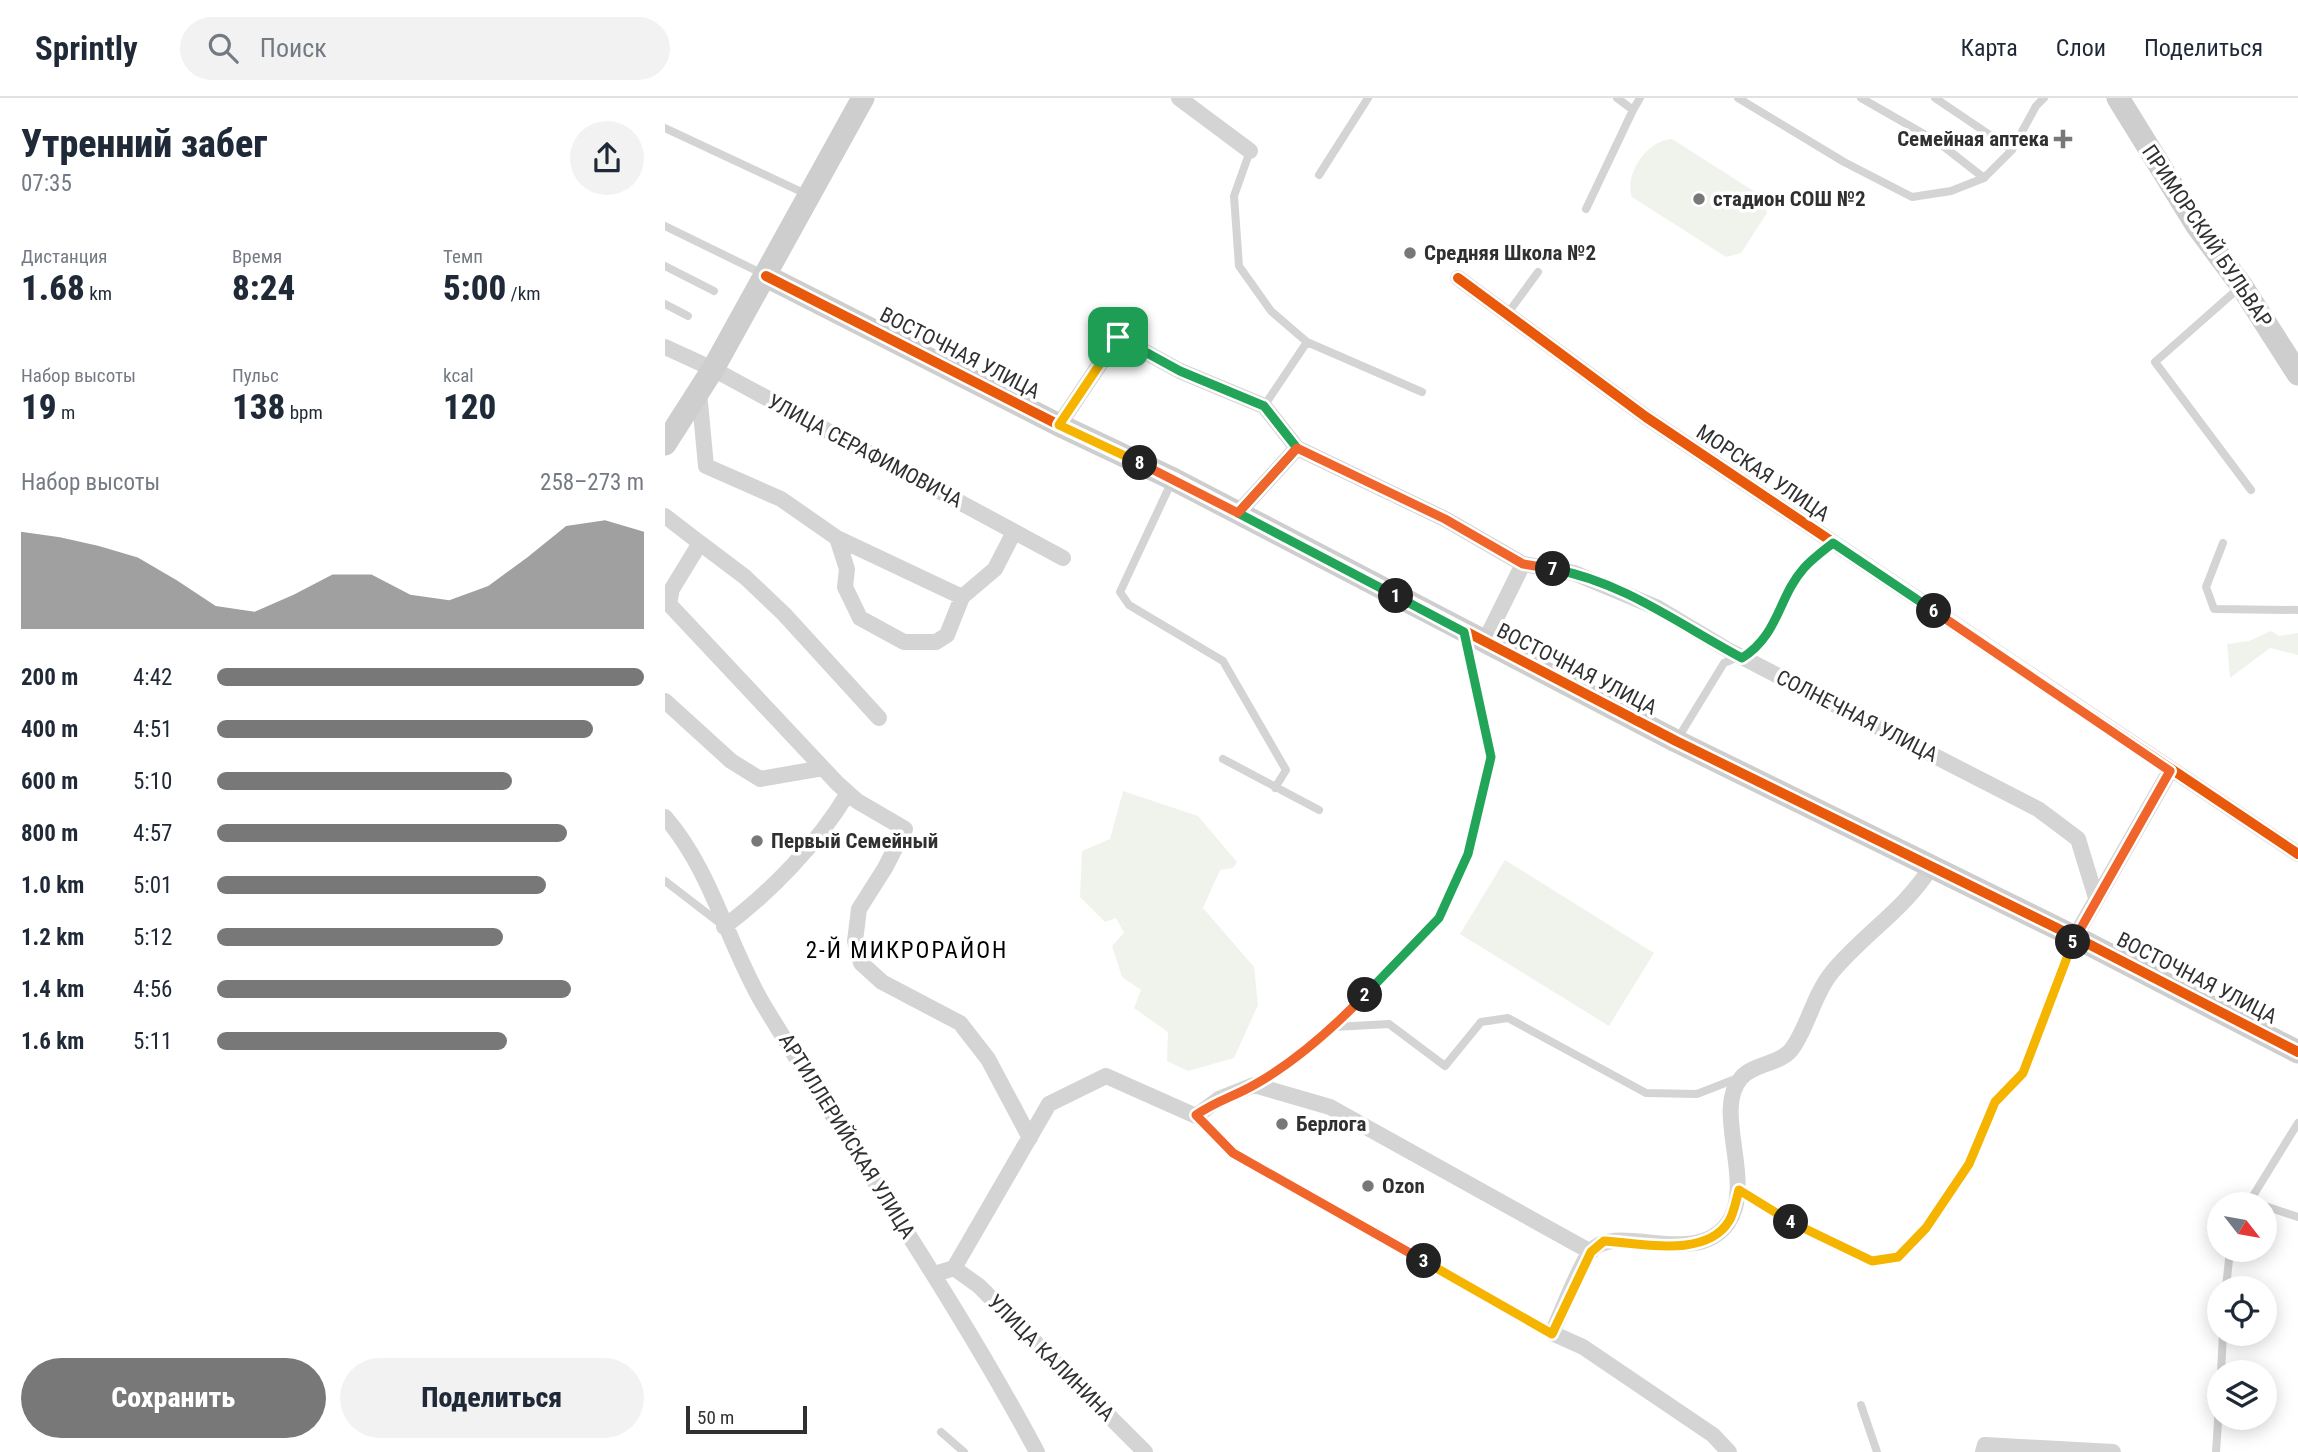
<!DOCTYPE html>
<html lang="ru">
<head>
<meta charset="utf-8">
<style>
	body { margin:0; font-family:"Roboto Condensed",sans-serif; background:#f2f2f3; color:#1f2937; height:100vh; display:flex; flex-direction:column; font-size:26px; white-space:nowrap }
	* { box-sizing:border-box; margin:0 }
	p { font-size:23px; color:#747a83 }
	.icon { flex:none; width:38px; height:38px; fill:none; stroke:currentColor; stroke-width:2; stroke-linecap:round; stroke-linejoin:round }
	.map { position:relative; flex:1; overflow:hidden }
	.panel { display:flex; flex-direction:column; background:#fff; width:665px }
	.panel>* { flex:none }
	.needle { width:46px; rotate:121deg }
	.tools { position:absolute; left:1542px; top:1094px; display:grid; gap:14px }
	.tools a { display:grid; place-items:center; width:70px; height:70px; border-radius:50%; background:#fff; box-shadow:0 4px 18px #0003; font-size:35px }
	.scale { position:absolute; left:21px; bottom:18px; width:121px; box-sizing:border-box; padding-left:7px; border:4px solid #303030; border-top:0; font-size:19px; line-height:24px; white-space:nowrap; color:#303030; -webkit-text-stroke:5px #fff; paint-order:stroke }
	.pin { position:absolute; display:grid; place-items:center; width:60px; height:60px; color:#fff; margin:-30px; border-radius:14px; box-shadow:0 4px 10px #0006 }
	.km { position:absolute; width:35px; height:35px; margin:-18px; border-radius:50%; background:#222; color:#fff; font-size:19px; line-height:35px; text-align:center }
	.round { display:grid; place-items:center; flex:none; width:74px; height:74px; border-radius:37px; background:#f2f2f3 }
	.summary { display:flex; align-items:center; justify-content:space-between; height:119px; padding:0 21px }
	h1 { font-size:38px; font-weight:800; line-height:52px }
	.stats { display:grid; grid-template-columns:repeat(3,1fr); gap:10px; height:119px; padding:7px 21px }
	.stats div { display:grid; align-content:center }
	.stats b { font-size:35px; font-weight:800 }
	.stats small { font-size:19px; font-weight:400 }
	.stats p { font-size:19px }
	.chart { height:196px; padding:14px 21px }
	.chart p { display:flex; justify-content:space-between }
	.chart svg { width:100%; height:126px; margin-top:7px; fill:#787878; opacity:.7 }
	.cta { display:flex; gap:14px; margin-top:auto; padding:14px 21px }
	.cta a { flex:1; height:80px; border-radius:42px; background:#787878; color:#fff; font-size:28px; font-weight:800; line-height:80px; text-align:center }
	.cta a+a { background:#f2f2f3; color:#1f2937 }
	ul { padding:0 21px; list-style:none; font-size:23px }
	li { display:grid; grid-template-columns:112px 84px 1fr; align-items:center; height:52px }
	li i { height:18px; border-radius:9px; background:#787878 }
	header { display:flex; align-items:center; gap:42px; box-sizing:border-box; height:98px; padding:0 35px; background:#fff; border-bottom:2px solid #e0e1e3 }
	header strong { font-size:33px }
	nav { display:flex; gap:38px; margin-inline-start:auto; font-size:24px }
	.search { width:490px; height:63px; background:#f2f2f3; display:flex; align-items:center; gap:18px; box-sizing:border-box; padding:0 24px; border-radius:38px; color:#747a83; font-size:26px }
	main { display:flex; flex:1; min-height:0 }
	.map>svg:first-child { display:block }
	.green { fill:#f0f3ec }
	.lines { fill:none; stroke-linecap:round; stroke-linejoin:round }
	.lane { stroke:#d4d4d4; stroke-width:8 }
	.street { stroke:#d4d4d4; stroke-width:16 }
	.secondary { stroke:#cecece; stroke-width:23 }
	.cycleway-casing { stroke:#fff; stroke-width:15 }
	.cycleway { stroke:#e8590c; stroke-width:10 }
	.split-1-casing { stroke:#fff; stroke-width:14 }
	.split-2-casing { stroke:#fff; stroke-width:14 }
	.split-3-casing { stroke:#fff; stroke-width:14 }
	.split-4-casing { stroke:#fff; stroke-width:14 }
	.split-5-casing { stroke:#fff; stroke-width:14 }
	.split-6-casing { stroke:#fff; stroke-width:14 }
	.split-7-casing { stroke:#fff; stroke-width:14 }
	.split-8-casing { stroke:#fff; stroke-width:14 }
	.split-9-casing { stroke:#fff; stroke-width:14 }
	.split-1 { stroke:#22a559; stroke-width:9 }
	.split-2 { stroke:#22a559; stroke-width:9 }
	.split-3 { stroke:#f0652b; stroke-width:9 }
	.split-4 { stroke:#f5b400; stroke-width:9 }
	.split-5 { stroke:#f5b400; stroke-width:9 }
	.split-6 { stroke:#f0652b; stroke-width:9 }
	.split-7 { stroke:#22a559; stroke-width:9 }
	.split-8 { stroke:#f0652b; stroke-width:9 }
	.split-9 { stroke:#f5b400; stroke-width:9 }
	.poi-dot { fill:#787878; stroke:#fff; stroke-width:2.5 }
	.labels { text-anchor:middle; dominant-baseline:central; stroke-width:7; stroke-linejoin:round; paint-order:stroke }
	.poi-label { font-size:21px; font-weight:bold; fill:#303030; stroke:#fff; text-anchor:start }
	.street-label { font-size:21px; fill:#303030; stroke:#fff }
	.neighbourhood-label { font-size:23px; letter-spacing:2px; fill:#000; stroke:#fff }
</style>
</head>
<body>
<header>
<strong>Sprintly</strong>
<div class="search"><svg class="icon" aria-label="search" viewBox="0 0 24 24"><circle cx="10" cy="10" r="6"/><path d="M15 15l6 6"/></svg>Поиск</div>
<nav><a>Карта</a><a>Слои</a><a>Поделиться</a></nav>
</header>
<main>
<section class="panel">
<div class="summary"><div><h1>Утренний забег</h1><p>07:35</p></div><a class="round"><svg class="icon" aria-label="share" viewBox="0 0 24 24"><path d="M12 15V3M7 8l5-5 5 5M5 13v7h14v-7"/></svg></a></div>
<div class="stats">
<div><p>Дистанция</p><b>1.68<small> km</small></b></div>
<div><p>Время</p><b>8:24</b></div>
<div><p>Темп</p><b>5:00<small> /km</small></b></div>
</div>
<div class="stats">
<div><p>Набор высоты</p><b>19<small> m</small></b></div>
<div><p>Пульс</p><b>138<small> bpm</small></b></div>
<div><p>kcal</p><b>120</b></div>
</div>
<div class="chart"><p><span>Набор высоты</span>258–273 m</p>
<svg viewBox="0 0 160 44" preserveAspectRatio="none"><path d="M0 44V10L10 12L20 15L30 19L40 27L50 36L60 38L70 32L80 25L90 25L100 32L110 34L120 29L130 19L140 8L150 6L160 10V44z"/></svg>
</div>
<ul>
<li><b>200 m</b>4:42<i style="width:100%"></i></li>
<li><b>400 m</b>4:51<i style="width:88%"></i></li>
<li><b>600 m</b>5:10<i style="width:69%"></i></li>
<li><b>800 m</b>4:57<i style="width:82%"></i></li>
<li><b>1.0 km</b>5:01<i style="width:77%"></i></li>
<li><b>1.2 km</b>5:12<i style="width:67%"></i></li>
<li><b>1.4 km</b>4:56<i style="width:83%"></i></li>
<li><b>1.6 km</b>5:11<i style="width:68%"></i></li>
</ul>
<div class="cta"><a>Сохранить</a><a>Поделиться</a></div>
</section>
<div class="map">
<svg width="1633" height="1354" viewBox="0 0 1633 1354">
	<rect width="100%" height="100%" fill="#fff"/>
	<path class="green" d="M1007 41 1098 99 1102 115 1076 155 1061 159 967 99C959 76 982 42 1007 41Z
		M1606 533 1614 538 1633 535V557L1605 550 1565 580 1562 546 1584 543Z
		M458 693 533 718 572 764 568 770 555 772 538 810 589 869 593 907 569 960 523 973 502 963 503 934 469 910 476 892 457 879 447 848 459 835 451 820 440 824 415 799 417 753 445 741Z
		M840 762 989 855 944 928 795 836Z"/>
	<g class="lines">
		<path class="lane" d="M1073 0 1179 64 1247 99 1286 93 1319 80
			M1196 0 1273 44 1319 80 1347 52 1371 8 1379 0
			M1270 0 1347 52
			M968 12 975 0
			M0 30 143 97
			M585 53 569 98 574 168 606 213 642 244 757 294
			M654 77 703 0
			M921 111 968 12 952 0
			M0 128 98 176
			M0 168 49 193
			M1575 189 1490 264 1586 392
			M0 206 23 218
			M843 215 873 174
			M599 308 642 244
			M507 383 455 494 464 507 558 563 621 672 610 690
			M1558 445 1541 489 1549 511 1633 512
			M1013 640 1059 565 1092 551 1110 525 1137 472 1168 445
			M558 661 654 712
			M0 783 56 826
			M669 929 724 926 780 968 816 924 843 920 981 995 1032 996 1073 980
			M589 987 669 929 774 820 803 756 826 659 800 539
			M531 1018 568 1055 887 1235
			M1074 1092 1110 1117 1207 1163 1233 1159 1261 1130 1304 1066 1330 1004 1358 975 1410 840
			M1583 1106 1633 1025
			M1600 1108 1633 1119
			M1561 1190 1565 1152
			M1556 1274 1558 1236
			M1196 1307 1212 1354
			M276 1334 299 1354
			M1551 1354 1554 1309"/>
		<path class="street" d="M514 0 585 53
			M793 180 981 319 1633 756
			M0 249 48 271 398 460
			M34 294 41 368 116 401 172 440 297 499 330 471 349 434
			M394 327 453 239 515 273 599 308 632 350 780 421 858 466 909 475 993 510 1063 552 1373 711 1413 741 1431 800
			M573 415 632 350
			M0 418 35 445 7 491 4 506 172 685 192 703 240 731 220 770 194 811 190 843 196 865 217 884 295 925 323 961 365 1040
			M172 440 182 471 180 489 195 520 239 544H271L282 537 297 499
			M35 445 80 479 119 516 214 620
			M819 545 858 466
			M0 603 66 663 95 681 158 670
			M0 719C47 773 62 845 98 906 189 1056 289 1199 372 1354
			M59 829C106 794 153 745 183 695
			M1410 839 1505 673
			M289 1170 314 1188 480 1354
			M270 1176 289 1170 384 1006 441 978 531 1018 554 1001 589 987 665 1009 926 1154
			M1064 1354 1048 1337 918 1249 887 1235C897 1214 912 1172 925 1154 951 1122 1029 1172 1063 1125 1091 1085 1047 1013 1076 980 1087 966 1115 966 1126 952 1142 932 1148 897 1168 873 1199 836 1241 810 1266 769
			M1318 1354 1320 1347 1448 1354"/>
		<path class="secondary" d="M1453 0 1532 128 1576 187 1633 276
			M101 178 394 327 508 381 1011 643 1410 839 1633 954
			M0 346 48 271 198 0"/>
		<g class="cycleway-casing">
			<path id="cycleway" d="M101 178 394 327 508 381 1011 643 1410 839 1633 954
				M793 180 981 319 1633 756"/>
		</g>
		<use href="#cycleway" class="cycleway"/>
	</g>
	<g class="lines">
		<g class="split-1-casing">
			<path id="split-1" d="M453 239 515 273 599 308 632 350 573 415 731 498"/>
		</g>
		<g class="split-2-casing">
			<path id="split-2" d="M700 897 774 820 803 756 826 659 799 534 731 498"/>
		</g>
		<g class="split-3-casing">
			<path id="split-3" d="M700 897C668 930 630 964 589 987 568 999 551 1003 531 1017L568 1055 759 1163"/>
		</g>
		<g class="split-4-casing">
			<path id="split-4" d="M759 1163 887 1236 926 1154 939 1143C975 1145 1041 1161 1064 1123 1069 1115 1071 1102 1074 1092L1126 1124"/>
		</g>
		<g class="split-5-casing">
			<path id="split-5" d="M1126 1124 1207 1163 1233 1159 1261 1130 1304 1066 1330 1004 1358 975 1408 844"/>
		</g>
		<g class="split-6-casing">
			<path id="split-6" d="M1269 513 1505 673 1408 844"/>
		</g>
		<g class="split-7-casing">
			<path id="split-7" d="M888 471C959 484 1015 527 1077 560 1114 537 1113 499 1139 470 1147 461 1158 453 1168 445L1269 513"/>
		</g>
		<g class="split-8-casing">
			<path id="split-8" d="M475 365 573 415 632 350 780 421 858 466 888 471"/>
		</g>
		<g class="split-9-casing">
			<path id="split-9" d="M453 239 394 327 475 365"/>
		</g>
		<use href="#split-1" class="split-1"/>
		<use href="#split-2" class="split-2"/>
		<use href="#split-3" class="split-3"/>
		<use href="#split-4" class="split-4"/>
		<use href="#split-5" class="split-5"/>
		<use href="#split-6" class="split-6"/>
		<use href="#split-7" class="split-7"/>
		<use href="#split-8" class="split-8"/>
		<use href="#split-9" class="split-9"/>
	</g>
	<g class="poi-dot">
		<path d="M1394.5 30.5h7v7h7v7h-7v7h-7v-7h-7v-7h7z"/>
		<circle cx="1034" cy="101" r="7"/>
		<circle cx="745" cy="155" r="7"/>
		<circle cx="92" cy="743" r="7"/>
		<circle cx="617" cy="1026" r="7"/>
		<circle cx="703" cy="1088" r="7"/>
	</g>
	<g class="labels">
		<g class="poi-label">
			<text x="1384" y="41" text-anchor="end">Семейная аптека</text>
			<text x="1048" y="101">стадион СОШ №2</text>
			<text x="759" y="155">Средняя Школа №2</text>
			<text x="106" y="743">Первый Семейный</text>
			<text x="631" y="1026">Берлога</text>
			<text x="717" y="1088">Ozon</text>
		</g>
		<g class="street-label">
			<text transform="translate(1542 138) rotate(56)">ПРИМОРСКИЙ БУЛЬВАР</text>
			<text transform="translate(295 255) rotate(27)">ВОСТОЧНАЯ УЛИЦА</text>
			<text transform="translate(200 353) rotate(28)">УЛИЦА СЕРАФИМОВИЧА</text>
			<text transform="translate(1098 375) rotate(34)">МОРСКАЯ УЛИЦА</text>
			<text transform="translate(912 571) rotate(27)">ВОСТОЧНАЯ УЛИЦА</text>
			<text transform="translate(1192 618) rotate(27)">СОЛНЕЧНАЯ УЛИЦА</text>
			<text transform="translate(1532 880) rotate(27)">ВОСТОЧНАЯ УЛИЦА</text>
			<text transform="translate(182 1038) rotate(58)">АРТИЛЛЕРИЙСКАЯ УЛИЦА</text>
			<text transform="translate(386 1260) rotate(45)">УЛИЦА КАЛИНИНА</text>
		</g>
		<g class="neighbourhood-label">
			<text x="242" y="852">2-Й МИКРОРАЙОН</text>
		</g>
	</g>
</svg>
<div class="tools">
<a><svg class="needle" viewBox="-14 -14 28 28"><path d="M0-13l5 13h-10z" fill="#e53935"/><path d="M0 13l5-13h-10z" fill="#747a83"/></svg></a>
<a><svg class="icon" aria-label="locate" viewBox="0 0 24 24"><circle cx="12" cy="12" r="6"/><path d="M12 2v4M12 18v4M2 12h4M18 12h4"/></svg></a>
<a><svg class="icon" aria-label="layers" viewBox="0 0 24 24"><path d="M12 4l9 5-9 5-9-5zM3 14l9 5 9-5"/></svg></a>
</div>
<div class="scale">50 m</div>
<div class="pin" style="left:453px;top:239px;background:#1e9e55"><svg class="icon" aria-label="arrive" viewBox="0 0 24 24"><path d="M6 21V4h12l-3 4 3 4H6"/></svg></div>
<b class="km" style="left:731px;top:498px">1</b>
<b class="km" style="left:700px;top:897px">2</b>
<b class="km" style="left:759px;top:1163px">3</b>
<b class="km" style="left:1126px;top:1124px">4</b>
<b class="km" style="left:1408px;top:844px">5</b>
<b class="km" style="left:1269px;top:513px">6</b>
<b class="km" style="left:888px;top:471px">7</b>
<b class="km" style="left:475px;top:365px">8</b>
</div>
</main>
</body>
</html>
